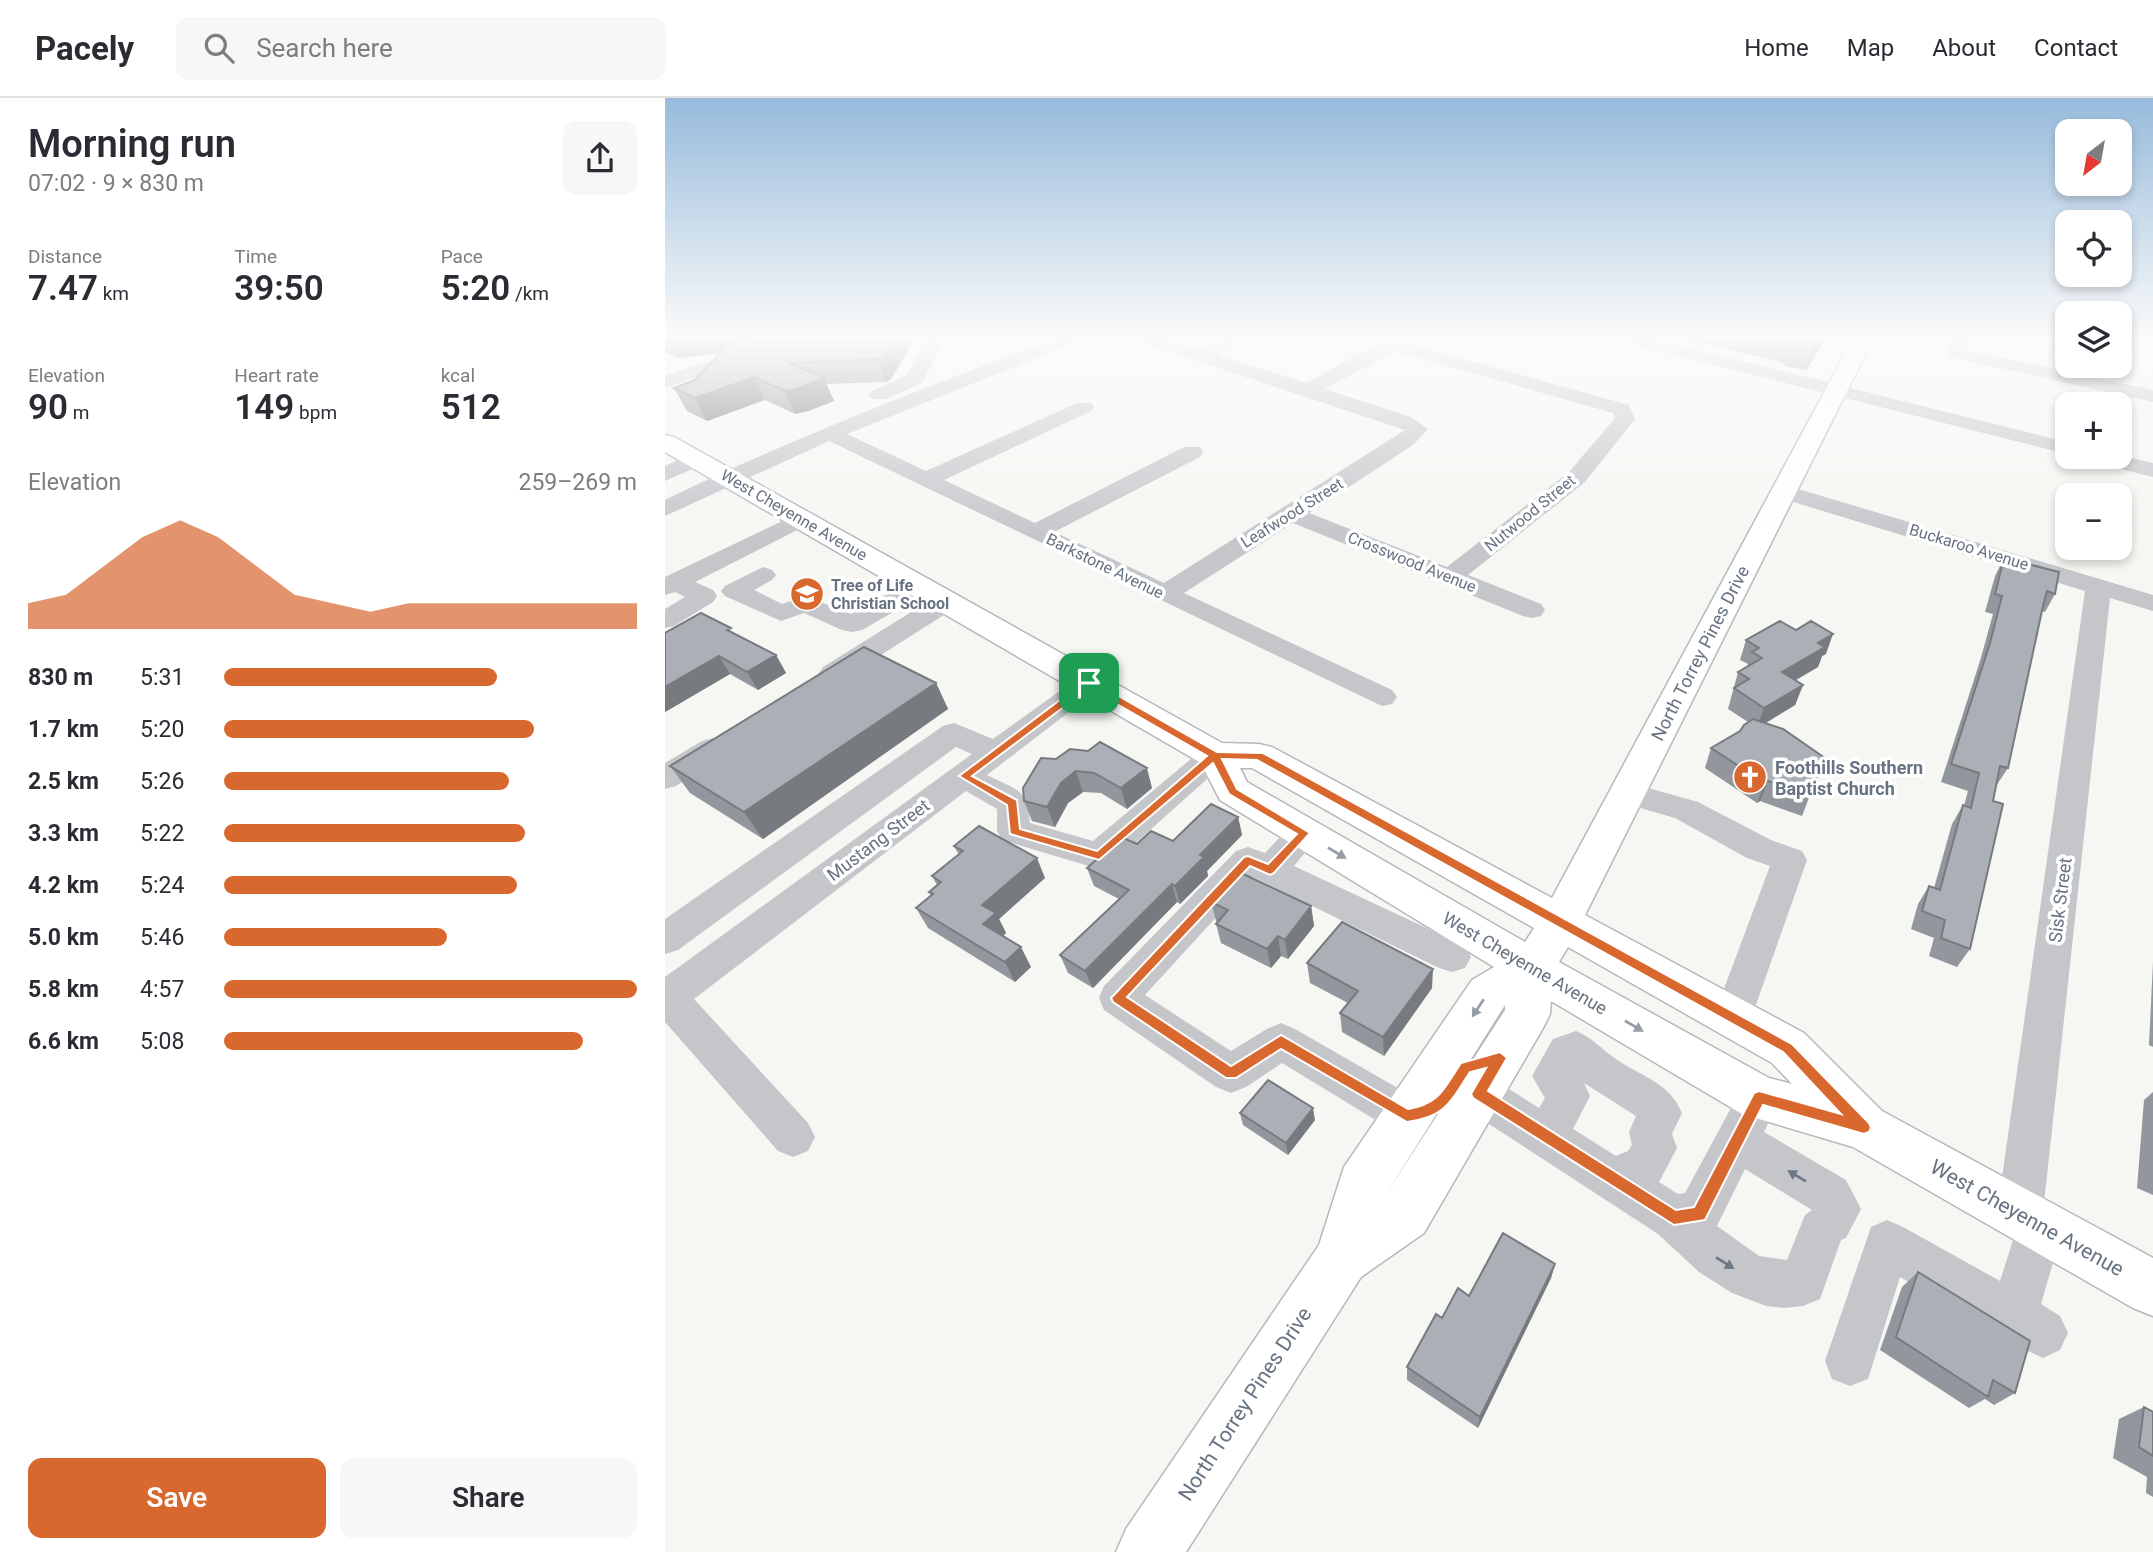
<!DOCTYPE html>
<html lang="en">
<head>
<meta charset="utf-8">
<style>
	body { margin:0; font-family:Roboto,sans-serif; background:#f7f7f7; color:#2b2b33; height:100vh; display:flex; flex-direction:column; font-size:26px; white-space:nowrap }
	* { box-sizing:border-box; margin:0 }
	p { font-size:23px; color:#7c7c81 }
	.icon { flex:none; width:38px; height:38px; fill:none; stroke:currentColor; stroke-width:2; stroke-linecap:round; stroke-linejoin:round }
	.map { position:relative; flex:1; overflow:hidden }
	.panel { display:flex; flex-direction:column; background:#fff; width:665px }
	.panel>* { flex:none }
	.needle { width:46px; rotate:211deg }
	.fabs { position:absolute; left:1390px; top:21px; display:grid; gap:14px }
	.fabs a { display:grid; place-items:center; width:77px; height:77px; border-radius:14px; background:#fff; box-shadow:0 4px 10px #0003; font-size:35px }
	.pin { position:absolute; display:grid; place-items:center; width:60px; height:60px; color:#fff; margin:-30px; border-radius:14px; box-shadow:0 4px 10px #0006 }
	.round { display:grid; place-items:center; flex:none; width:74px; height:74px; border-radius:14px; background:#f7f7f7 }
	.head { display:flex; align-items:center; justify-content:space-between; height:119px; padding:0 28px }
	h1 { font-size:38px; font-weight:600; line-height:52px }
	.metrics { display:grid; grid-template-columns:repeat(3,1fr); gap:10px; height:119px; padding:7px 28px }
	.metrics div { display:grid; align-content:center }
	.metrics b { font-size:35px; font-weight:600 }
	.metrics small { font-size:19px; font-weight:400 }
	.metrics p { font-size:19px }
	.chart { height:196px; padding:14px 28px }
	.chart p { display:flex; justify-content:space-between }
	.chart svg { width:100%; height:126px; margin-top:7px; fill:#d9682f; opacity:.7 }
	.action { display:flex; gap:14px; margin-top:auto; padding:14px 28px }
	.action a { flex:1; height:80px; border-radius:14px; background:#d9682f; color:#fff; font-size:28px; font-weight:600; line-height:80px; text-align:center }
	.action a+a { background:#f7f7f7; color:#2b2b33 }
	ul { padding:0 28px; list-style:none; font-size:23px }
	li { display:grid; grid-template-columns:112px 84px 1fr; align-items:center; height:52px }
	li i { height:18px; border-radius:9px; background:#d9682f }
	header { display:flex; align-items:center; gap:42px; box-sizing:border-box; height:98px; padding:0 35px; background:#fff; border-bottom:2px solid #e1e1e2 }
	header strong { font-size:33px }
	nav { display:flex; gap:38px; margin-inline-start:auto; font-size:24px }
	.search { width:490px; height:63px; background:#f7f7f7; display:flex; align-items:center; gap:18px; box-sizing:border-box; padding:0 24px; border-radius:14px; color:#7c7c81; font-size:26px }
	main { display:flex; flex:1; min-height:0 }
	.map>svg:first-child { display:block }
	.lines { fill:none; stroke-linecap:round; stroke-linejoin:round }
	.major-casing { stroke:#b5b8bc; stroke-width:3 }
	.minor { fill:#c4c6ca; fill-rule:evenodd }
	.major { fill:#fff; fill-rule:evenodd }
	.wall { fill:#92979d }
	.shaded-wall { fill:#777b7f }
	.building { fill:#aab0b6; stroke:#777b7f; stroke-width:2 }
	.oneway { fill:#959da8 }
	.oneway2 { fill:#6c7786 }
	.route { fill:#d9682f; stroke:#fff; stroke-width:2; fill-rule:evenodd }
	.labels { text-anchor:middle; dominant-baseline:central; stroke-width:7; stroke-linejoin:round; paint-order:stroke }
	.far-street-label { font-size:16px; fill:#677382; stroke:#fff }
	.far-poi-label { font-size:16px; font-weight:bold; fill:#677382; stroke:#fff; text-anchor:start }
	.street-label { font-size:18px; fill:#677382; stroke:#fff }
	.poi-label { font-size:18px; font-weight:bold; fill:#677382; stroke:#fff; text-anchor:start }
	.near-street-label { font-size:21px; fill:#677382; stroke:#fff }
</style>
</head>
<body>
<header>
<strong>Pacely</strong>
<div class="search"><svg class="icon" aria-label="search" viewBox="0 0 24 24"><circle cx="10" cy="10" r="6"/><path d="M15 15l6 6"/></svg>Search here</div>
<nav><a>Home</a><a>Map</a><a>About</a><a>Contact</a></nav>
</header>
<main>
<section class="panel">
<div class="head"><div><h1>Morning run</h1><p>07:02 · 9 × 830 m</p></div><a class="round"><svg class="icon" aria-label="share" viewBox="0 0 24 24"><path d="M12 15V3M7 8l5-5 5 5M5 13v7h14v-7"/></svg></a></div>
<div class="metrics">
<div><p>Distance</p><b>7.47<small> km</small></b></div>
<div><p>Time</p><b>39:50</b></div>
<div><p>Pace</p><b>5:20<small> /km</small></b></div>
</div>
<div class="metrics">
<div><p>Elevation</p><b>90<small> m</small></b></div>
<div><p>Heart rate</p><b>149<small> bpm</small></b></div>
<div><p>kcal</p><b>512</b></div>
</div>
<div class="chart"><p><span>Elevation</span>259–269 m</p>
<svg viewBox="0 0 160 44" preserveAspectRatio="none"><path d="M0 44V35L10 32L20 22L30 12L40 6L50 12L60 22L70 32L80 35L90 38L100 35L110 35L120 35L130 35L140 35L150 35L160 35V44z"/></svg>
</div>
<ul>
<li><b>830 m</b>5:31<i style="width:66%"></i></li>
<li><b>1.7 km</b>5:20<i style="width:75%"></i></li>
<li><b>2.5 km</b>5:26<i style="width:69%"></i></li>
<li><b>3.3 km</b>5:22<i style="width:73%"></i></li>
<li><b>4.2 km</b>5:24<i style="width:71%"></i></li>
<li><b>5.0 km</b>5:46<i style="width:54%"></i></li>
<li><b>5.8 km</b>4:57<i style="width:100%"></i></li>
<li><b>6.6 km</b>5:08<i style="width:87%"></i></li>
</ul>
<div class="action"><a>Save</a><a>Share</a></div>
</section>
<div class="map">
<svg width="1488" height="1454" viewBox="0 0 1488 1454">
	<rect width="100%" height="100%" fill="#f6f6f3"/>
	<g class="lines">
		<g class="major-casing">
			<path id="major" d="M1190 237H1210L920 817 1139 935 1217 1013 1488 1160V1218L1468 1210 1188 1049 1077 1016 886 903 885 916 878 930 759 1135 696 1179 521 1454H451L461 1431 654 1147 679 1069 807 882 829 869 555 702 536 665 0 354V337L9 339 557 645 594 646 607 649 887 800ZM575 670H587L869 830 860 844 582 684ZM903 849 1107 965 1127 986 1104 980 894 864ZM840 907V912L720 1098Z"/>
		</g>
		<path class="minor" d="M120 237H146L143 241 0 290V278Z
			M263 237H281L257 285 221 301H207L204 297 207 293 242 277Z
			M397 237H422L419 241 182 336 261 373 412 305H426L429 309 426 313 279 382 370 425 519 349H535L538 354 535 359 389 434 499 485 740 332 466 241 463 237H490L535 251 565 237H588L552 257 642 285 709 247 730 242 964 307 970 321 920 384 803 477 876 506 880 512 876 518 867 520 858 518 628 425 519 495 727 592 732 599 727 606 717 608 164 343 0 418V402C129 339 263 289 397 237ZM730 253 948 315 950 320 904 374 782 469 644 415 748 347 763 331 746 319 660 291Z
			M943 237H973L1402 344V356L946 241Z
			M1289 237H1307L1302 252 1488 292V304L1286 259 1283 255Z
			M31 354 39 356 42 361 39 366 0 383V368Z
			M1454 357 1488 365V379L1428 364 1425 359Z
			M1120 387 1488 497V513L1445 500 1379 1105 1392 1111 1399 1127 1376 1206 1395 1218 1403 1235 1395 1252 1378 1260 1361 1252 1235 1179 1203 1281 1185 1288 1167 1281 1160 1263 1206 1129 1222 1122 1238 1129 1335 1183 1350 1136 1339 1131 1332 1115 1420 493 1112 399 1109 394 1112 389Z
			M136 414 144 416 148 421 144 426 30 484 48 492 52 498 48 504 9 528 0 530V511L20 499 10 494 0 497V479Z
			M98 469 107 472 111 477 107 482 89 492 117 506 140 498 186 516 245 484 254 481 263 484 267 489 263 494 197 532 187 534 177 532 139 515 116 523 60 498 56 493 60 488Z
			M281 496 290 498 294 504 290 510 178 581 168 584 158 581 154 575 158 569 272 498Z
			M424 576 434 579 438 585 434 591 322 677C351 692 363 690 365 725L428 743 539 650 550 646 561 650 566 657 561 664 446 767 434 771 337 742 332 733V711L301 693 29 901 143 1025 150 1039 143 1053 128 1059 113 1053 0 924V879L307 656 291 649 13 852 0 856V821L278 628 289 625 328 641 414 579Z
			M48 640 59 643 63 650 59 657 11 688 0 691V665L37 643Z
			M962 684 1033 704 1106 742 1137 753 1142 762 1082 932 1068 937 1054 932 1048 920 1105 768 1082 760 1010 720 951 703 946 695 951 687Z
			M639 723 651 726 656 735 629 768 800 848 806 859 800 870 787 874 774 870 588 779 480 897 566 953 602 931 616 925 630 931 757 1004 763 1018 757 1032 742 1038 727 1032 617 965 581 989 566 995 551 989 439 912 434 900 439 888 571 753 583 749 600 755 627 726Z
			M911 933C928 940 936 951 951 961 977 979 1004 984 1017 1015L1007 1036 1012 1050 994 1084 1013 1096 1020 1095 1079 986 1094 981 1109 986 1115 1000 1099 1034 1181 1082 1196 1111 1181 1140 1176 1142 1155 1201 1138 1208 1119 1210 1101 1208 1067 1195 1034 1174 993 1136 798 1009 792 995 798 981 813 976 828 981 874 1010 880 1000 867 978 888 941ZM919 985 971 1018 964 1034 967 1047 963 1053 951 1058 908 1031 925 998ZM1080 1071 1147 1112 1140 1117 1122 1162 1094 1158 1052 1128Z"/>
		<use href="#major" class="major"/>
	</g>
	<path class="wall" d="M0 237 246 247 226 281 221 284 161 286 169 303 143 313 130 316 100 302 42 323 22 313 9 290 30 282 55 255 14 260 0 254Z
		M999 237H1163L1141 272 1119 268 1120 265Z
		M1339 460 1390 496 1380 514 1377 513 1343 670 1331 688 1328 703 1305 851 1292 869 1264 858 1269 840 1246 831 1253 806 1264 788 1269 790 1287 726 1298 707 1299 708 1303 693 1276 684 1315 563 1328 516 1320 514 1330 478Z
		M0 535 70 536 111 557 121 575 93 592 65 576 0 614Z
		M1081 542 1161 556 1157 558 1153 569 1131 582 1138 587 1130 607 1101 625 1145 697 1137 718 1095 703 1092 705 1040 670 1046 650 1075 633 1083 624 1063 611 1073 574 1082 569 1083 566 1075 562Z
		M271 585 283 611 98 741 25 695 5 668Z
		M376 660 487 690 462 711 436 695 418 694 403 705 390 729 367 723 359 703Z
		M573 719 577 737 542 773 543 778 515 806 512 804 428 890 403 875 395 857 454 801 429 788 422 770 508 743Z
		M289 748 380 780 334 821 341 835 338 838 366 869 350 884 263 830 251 810 266 798 264 794 272 787 267 778 294 757Z
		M546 804 646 808 649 828 623 861 616 858 606 870 556 845 551 826 552 824 551 823Z
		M1488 864V949L1484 947Z
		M642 865 767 890 719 958 677 934 675 915 683 905 645 885Z
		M1488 994V1097L1472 1090 1479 1002Z
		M575 1015 650 1022 623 1057 578 1027Z
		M890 1166 886 1180 813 1330 742 1282V1269L777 1220 804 1198Z
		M1253 1174 1350 1295 1329 1307 1320 1301 1304 1310 1215 1252 1237 1189Z
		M1479 1309 1488 1314V1399L1481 1395 1482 1379 1448 1360 1454 1321Z"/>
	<path class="shaded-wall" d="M8 237H112L61 254 14 260 2 238Z
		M231 237H243L246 247 226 281 221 284 213 261Z
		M1156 237H1163L1141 272 1146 252Z
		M89 279 100 302 42 323 30 300Z
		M159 280 169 303 143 313 130 316 120 293Z
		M1168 536 1161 556 1157 558 1153 569 1110 594 1117 574 1153 545Z
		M111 557 121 575 93 592 82 574Z
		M54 558 65 576 0 614V589Z
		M271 585 283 611 98 741 79 714Z
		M1138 587 1130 607 1092 630 1099 610Z
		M482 670 487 690 462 711 456 690Z
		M411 673 418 694 403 705 390 729 382 709 396 685Z
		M1103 683 1095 703 1092 705 1100 685Z
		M573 719 577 737 542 773 543 778 515 806 510 788 535 757Z
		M372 760 380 780 334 821 341 835 329 846 318 826 317 807Z
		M507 786 512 804 428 890 420 873Z
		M646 808 649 828 623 861 620 842Z
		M613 838 616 858 606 870 602 851Z
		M356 849 366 869 350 884 340 864Z
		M768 871 767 890 719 958 718 939Z
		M648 1010 650 1022 623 1057 621 1045Z
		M890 1166 886 1180 813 1330 815 1319Z"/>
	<path class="building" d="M88 237H231L218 259 213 261 124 265 159 280 133 290 120 293 89 279 30 300 9 290 30 282 64 245Z
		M1088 237H1156L1146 252 1125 248 1127 246Z
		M1339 460 1394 474 1390 496 1382 493 1378 508 1343 670 1335 668 1328 703 1338 706 1305 851 1276 840 1280 822 1257 813 1264 788 1275 792 1298 707 1306 710 1314 675 1286 666 1325 545 1337 498 1330 496Z
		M36 515 66 530 62 532 111 557 82 574 54 558 0 589V535Z
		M1115 523 1131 532 1146 523 1168 536 1153 545 1160 549 1117 574 1138 587 1099 610 1069 590 1084 581 1073 574 1097 560 1087 554 1094 550 1081 542Z
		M199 549 271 585 79 714 5 668Z
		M1088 621 1118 631 1160 660 1145 697 1103 683 1100 685 1046 650 1075 633 1079 627Z
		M435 644 482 670 456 690 429 675 411 673 396 685 382 709 359 703 358 690 376 660 391 661 405 651 423 653Z
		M546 706 573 719 535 757 539 759 510 788 507 786 420 873 395 857 464 792 422 770 456 739 472 746 486 733 508 743Z
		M314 728 372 760 317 807 331 815 318 826 356 849 340 864 251 810 268 796 264 794 276 784 267 778 298 753 289 748Z
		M574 774 646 808 620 842 613 838 602 851 551 826 563 812 546 804Z
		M677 824 768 871 718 939 675 915 693 893 642 865Z
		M603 982 648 1010 621 1045 575 1015Z
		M838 1135 890 1166 815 1319 742 1269 771 1216 777 1220 793 1190 804 1198Z
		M1253 1174 1365 1243 1350 1295 1328 1282 1323 1299 1231 1239Z
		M1479 1309 1488 1314V1358L1474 1349Z"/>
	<defs><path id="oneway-solid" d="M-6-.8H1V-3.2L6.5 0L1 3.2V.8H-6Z" transform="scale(1.75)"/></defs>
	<g class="oneway">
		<use href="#oneway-solid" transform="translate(672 755) rotate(31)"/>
		<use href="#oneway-solid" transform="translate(813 910) rotate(123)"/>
		<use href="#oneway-solid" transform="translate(969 928) rotate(30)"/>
	</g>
	<g class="oneway2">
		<use href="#oneway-solid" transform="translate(1132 1078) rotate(-149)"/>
		<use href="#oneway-solid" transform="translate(1060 1165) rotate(32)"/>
	</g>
	<linearGradient id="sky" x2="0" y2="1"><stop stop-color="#97bbdc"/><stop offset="0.54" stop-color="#fbfbfa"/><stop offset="1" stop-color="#fbfbfa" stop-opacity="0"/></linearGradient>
	<rect width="1488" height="441" fill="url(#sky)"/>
	<path class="route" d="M420 583H427L552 654 598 655 1127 946 1204 1025 1206 1030 1204 1034 1199 1036 1098 1007 1040 1122 1009 1127 808 1000 806 996 821 970 805 974C785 1005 780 1019 742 1024L616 951 571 980H561L448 904 446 900 579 759 583 758 603 766 632 736 564 696 548 665 434 762 345 736 342 707 294 678ZM424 590 542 658 432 753 355 731 352 702 307 678ZM557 661 592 662 1118 954 1176 1016 1094 993 1089 995 1029 1109 1011 1112 823 993 842 960 835 954 796 965C779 990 775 1006 743 1011L616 937 566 968 462 899 585 768 605 777 609 775 645 735 572 691Z"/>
	<defs>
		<g id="school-disc" transform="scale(1.75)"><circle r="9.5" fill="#d9682f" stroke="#fff"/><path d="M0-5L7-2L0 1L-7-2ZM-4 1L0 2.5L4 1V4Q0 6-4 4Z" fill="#fff"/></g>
		<g id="church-disc" transform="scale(1.75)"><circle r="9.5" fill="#d9682f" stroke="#fff"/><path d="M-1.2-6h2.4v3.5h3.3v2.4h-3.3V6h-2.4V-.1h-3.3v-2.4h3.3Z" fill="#fff"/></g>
	</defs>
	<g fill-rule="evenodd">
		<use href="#school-disc" x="142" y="496"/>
		<use href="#church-disc" x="1085" y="679"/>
	</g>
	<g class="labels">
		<g class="far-street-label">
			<text transform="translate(627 415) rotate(-32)">Leafwood Street</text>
			<text transform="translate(865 415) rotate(-39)">Nutwood Street</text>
			<text transform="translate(129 417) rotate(30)">West Cheyenne Avenue</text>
			<text transform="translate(1304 449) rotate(17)">Buckaroo Avenue</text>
			<text transform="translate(747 464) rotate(22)">Crosswood Avenue</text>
			<text transform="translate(440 468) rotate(26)">Barkstone Avenue</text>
		</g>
		<g class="far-poi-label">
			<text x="166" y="487">Tree of Life<tspan x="166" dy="18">Christian School</tspan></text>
		</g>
		<g class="street-label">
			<text transform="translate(1035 555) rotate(-63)">North Torrey Pines Drive</text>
			<text transform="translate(213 742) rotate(-37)">Mustang Street</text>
			<text transform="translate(1395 802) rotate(-83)">Sisk Street</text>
			<text transform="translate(860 865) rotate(30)">West Cheyenne Avenue</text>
		</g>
		<g class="poi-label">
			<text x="1110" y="669">Foothills Southern<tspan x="1110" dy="21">Baptist Church</tspan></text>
		</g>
		<g class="near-street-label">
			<text transform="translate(1362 1120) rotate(29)">West Cheyenne Avenue</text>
			<text transform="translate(580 1306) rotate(-57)">North Torrey Pines Drive</text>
		</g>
	</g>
</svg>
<div class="fabs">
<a><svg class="needle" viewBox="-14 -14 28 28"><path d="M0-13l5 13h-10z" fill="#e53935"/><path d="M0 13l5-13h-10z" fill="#7c7c81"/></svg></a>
<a><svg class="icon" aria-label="locate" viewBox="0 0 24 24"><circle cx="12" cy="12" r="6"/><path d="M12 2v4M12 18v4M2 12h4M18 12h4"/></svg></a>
<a><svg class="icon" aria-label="layers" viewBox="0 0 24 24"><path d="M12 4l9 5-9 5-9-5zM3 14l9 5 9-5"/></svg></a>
<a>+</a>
<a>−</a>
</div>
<div class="pin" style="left:424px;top:585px;background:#1e9e55"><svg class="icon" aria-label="arrive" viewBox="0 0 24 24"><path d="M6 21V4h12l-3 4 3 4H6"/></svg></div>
</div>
</main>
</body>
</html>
